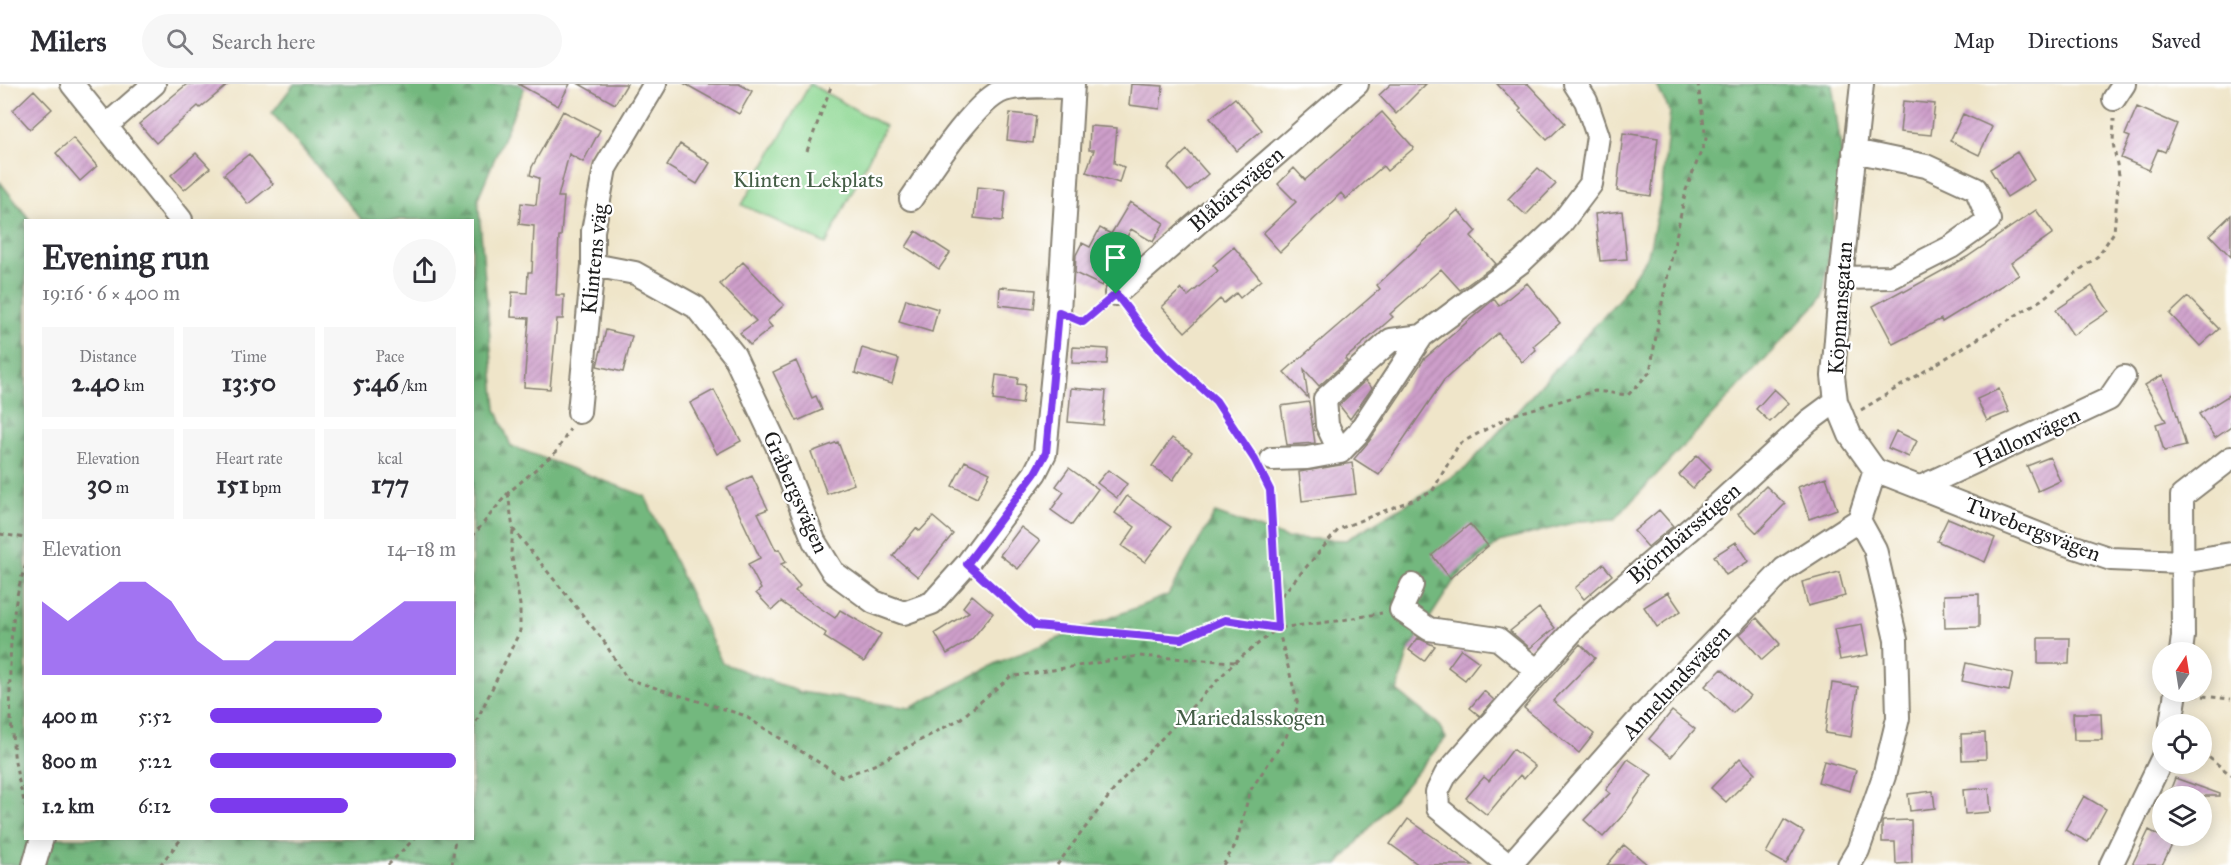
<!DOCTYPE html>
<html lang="en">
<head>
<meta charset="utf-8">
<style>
	body { margin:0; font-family:"IM FELL Great Primer",serif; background:#f7f7f7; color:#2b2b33; height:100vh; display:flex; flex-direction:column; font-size:22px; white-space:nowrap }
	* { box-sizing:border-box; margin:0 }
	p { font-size:20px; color:#7c7c81 }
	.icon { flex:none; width:33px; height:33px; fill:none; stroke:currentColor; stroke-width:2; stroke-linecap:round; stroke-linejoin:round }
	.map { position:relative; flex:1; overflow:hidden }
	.panel { position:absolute; left:24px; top:135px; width:450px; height:621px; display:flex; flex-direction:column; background:#fff; border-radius:0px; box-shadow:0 3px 15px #0003 }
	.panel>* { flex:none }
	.needle { width:39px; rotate:12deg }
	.tools { position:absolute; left:2152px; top:558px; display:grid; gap:12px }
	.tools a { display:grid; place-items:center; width:60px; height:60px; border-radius:50%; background:#fff; box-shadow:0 3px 15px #0003; font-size:30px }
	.pin { position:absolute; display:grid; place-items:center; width:51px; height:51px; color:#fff; margin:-62px -26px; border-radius:50% 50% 50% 0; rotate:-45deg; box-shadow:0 0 6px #0007 }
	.pin .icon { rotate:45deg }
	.round { display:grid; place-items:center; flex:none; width:63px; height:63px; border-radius:32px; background:#f7f7f7 }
	.headline { display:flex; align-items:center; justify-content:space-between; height:102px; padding:0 18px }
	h1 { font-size:33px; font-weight:700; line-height:45px }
	.stats { display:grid; grid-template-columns:repeat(3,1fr); gap:9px; height:102px; padding:6px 18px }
	.stats div { display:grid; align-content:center; border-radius:0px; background:#f7f7f7; text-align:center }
	.stats b { font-size:26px; font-weight:700 }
	.stats small { font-size:16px; font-weight:400 }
	.stats p { font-size:16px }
	.chart { height:168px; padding:12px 18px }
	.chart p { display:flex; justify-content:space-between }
	.chart svg { width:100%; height:108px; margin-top:6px; fill:#7c3aed; opacity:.7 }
	ul { padding:0 18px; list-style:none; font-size:20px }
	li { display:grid; grid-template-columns:96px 72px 1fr; align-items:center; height:45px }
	li i { height:15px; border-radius:8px; background:#7c3aed }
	header { display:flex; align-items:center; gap:36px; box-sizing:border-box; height:84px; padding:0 30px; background:#fff; border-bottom:2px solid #e1e1e2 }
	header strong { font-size:28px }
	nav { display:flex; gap:33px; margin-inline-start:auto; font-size:21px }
	.search { width:420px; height:54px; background:#f7f7f7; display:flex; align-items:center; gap:15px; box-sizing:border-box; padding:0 21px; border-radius:33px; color:#7c7c81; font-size:22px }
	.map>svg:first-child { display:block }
	.forest { fill:url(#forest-firs); stroke:#486a4d; stroke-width:1.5 }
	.green { fill:#8fd894; stroke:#567a58; stroke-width:1.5 }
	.building { fill:url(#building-hatch) }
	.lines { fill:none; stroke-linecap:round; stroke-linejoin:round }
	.minor-casing { stroke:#868072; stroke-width:26 }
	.path { stroke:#868072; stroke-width:3; stroke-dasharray:4.5 4.5; stroke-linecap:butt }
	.minor { stroke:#fff; stroke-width:22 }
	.route-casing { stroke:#fff; stroke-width:12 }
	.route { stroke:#7c3aed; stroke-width:8 }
	.labels { text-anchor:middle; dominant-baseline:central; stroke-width:4.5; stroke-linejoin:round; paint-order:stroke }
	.park-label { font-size:22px; fill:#445e46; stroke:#fff }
	.street-label { font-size:22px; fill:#1c1c1c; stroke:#fff }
</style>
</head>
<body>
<header>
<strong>Milers</strong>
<div class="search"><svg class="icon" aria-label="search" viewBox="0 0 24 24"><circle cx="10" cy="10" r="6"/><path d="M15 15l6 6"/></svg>Search here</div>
<nav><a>Map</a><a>Directions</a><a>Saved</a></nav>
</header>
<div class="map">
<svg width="2231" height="781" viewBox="0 0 2231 781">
	<defs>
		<pattern id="forest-firs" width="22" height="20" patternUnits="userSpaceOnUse" patternTransform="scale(1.5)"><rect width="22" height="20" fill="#73b87e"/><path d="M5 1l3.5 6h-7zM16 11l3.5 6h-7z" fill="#5e9566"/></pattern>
		<pattern id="building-hatch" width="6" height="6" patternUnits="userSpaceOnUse" patternTransform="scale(1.5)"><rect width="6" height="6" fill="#ce9fca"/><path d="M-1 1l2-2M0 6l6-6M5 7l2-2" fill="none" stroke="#b088ad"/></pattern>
	</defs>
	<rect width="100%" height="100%" fill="#fff"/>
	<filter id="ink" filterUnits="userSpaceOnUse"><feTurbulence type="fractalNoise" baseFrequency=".0167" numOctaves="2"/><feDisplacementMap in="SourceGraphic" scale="12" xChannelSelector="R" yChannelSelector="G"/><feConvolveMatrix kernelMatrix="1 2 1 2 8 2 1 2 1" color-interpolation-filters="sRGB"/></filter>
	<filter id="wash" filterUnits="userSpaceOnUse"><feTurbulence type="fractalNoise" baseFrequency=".008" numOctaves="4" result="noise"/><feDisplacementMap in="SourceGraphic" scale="24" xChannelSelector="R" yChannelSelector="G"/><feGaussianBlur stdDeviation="1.35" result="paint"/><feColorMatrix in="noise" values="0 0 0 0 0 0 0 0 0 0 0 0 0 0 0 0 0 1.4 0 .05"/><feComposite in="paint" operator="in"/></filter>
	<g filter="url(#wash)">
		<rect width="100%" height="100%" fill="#efe5c9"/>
		<path class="forest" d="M294 0H526L478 114 496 325 511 362 645 412 722 579 800 608 910 624 999 578 1168 511 1215 429 1286 454 1346 456 1465 385 1619 215 1648 171 1661 113 1670 28 1656 0H1832L1842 72 1823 213 1615 435 1580 437 1500 458 1455 495 1409 566 1397 607 1438 640 1446 654 1338 781H0V98L30 136H26V754H472V136H362L272 29Z"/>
		<path class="green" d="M810 0 885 42 826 160 742 121Z"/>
		<g id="blocks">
			<path class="building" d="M187 0H229L200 24 198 22 156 59 139 40Z
				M518 0H570L558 22Z
				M579 0H627L615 20Z
				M685 0H739L752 7 739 30Z
				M1131 0 1163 2 1160 25 1129 21Z
				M1391 0H1426L1396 30 1379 11Z
				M1497 0H1528L1565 39 1547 56 1519 27 1521 25Z
				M34 6 52 25 30 45 13 26Z
				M1235 14 1262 46 1237 67 1210 34Z
				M1903 17 1935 20 1931 51 1900 48Z
				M2137 23 2177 40 2165 68 2158 65 2149 86 2121 74 2130 53 2125 51Z
				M563 27 600 46 583 78 569 70 558 113H564L561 152H559L556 211H564L563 235H557L550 305 524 303 529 234 511 233 512 208 527 209 528 188H532L534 142 519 140 521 119 536 121 539 94 530 91 532 83Z
				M1382 28 1414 64 1387 87 1383 82 1346 115 1341 109 1280 168 1263 149 1296 118 1278 100 1294 84 1305 96Z
				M1010 29 1036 32 1033 59 1007 56Z
				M1963 30 1992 43 1979 71 1950 57Z
				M1090 42 1117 44 1114 79 1124 83 1119 99 1086 88 1094 66H1089Z
				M1623 49 1658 54 1651 112 1617 107Z
				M73 54 97 82 80 97 56 69Z
				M680 60 710 79 697 100 667 82Z
				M1187 66 1208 90 1188 107 1168 84Z
				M2017 68 2034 96 2007 113 1990 85Z
				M196 69 210 84 184 106 171 91Z
				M249 70 273 100 248 120 224 90Z
				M1538 84 1556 100 1526 131 1508 115Z
				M977 103 1006 106 1003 137 974 134Z
				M1130 118 1164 139 1153 158 1131 145 1102 202 1075 189 1076 171 1082 159 1090 163 1100 144 1111 150Z
				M1458 126 1476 147 1471 152 1496 180 1460 206 1441 185 1390 230 1393 233 1345 275 1347 277 1319 302 1304 285 1308 314 1284 288 1380 205 1377 201Z
				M2036 126 2053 149 2011 179 2019 191 1942 238 1941 235 1893 260 1873 222 1903 206 1904 208 1967 173Z
				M1622 127 1627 175 1600 177 1595 130Z
				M2231 131V173L2210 151Z
				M916 147 950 169 939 185 906 163Z
				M1234 163 1261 196 1240 214 1236 209 1224 219 1220 215 1185 248 1162 223 1181 205 1188 212 1218 187 1213 181Z
				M743 178 784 221 767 237 772 243 750 261 740 249 756 237 720 200Z
				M1527 199 1560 239 1533 262 1536 266 1522 278 1498 249 1444 296 1379 391 1354 375 1370 356 1424 275 1494 215 1499 222Z
				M2092 202 2109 227 2073 251 2056 226Z
				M1000 203 1036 206 1034 225 999 221Z
				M2188 213 2219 245 2200 262 2170 230Z
				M906 215 938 225 932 248 899 238Z
				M606 246 632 252 623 288 597 282Z
				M1073 263 1108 265 1107 280 1072 279Z
				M862 264 899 275 892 300 855 289Z
				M796 277 812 314 816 312 822 326 797 337 773 288Z
				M996 291 1018 294 1017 300 1025 301 1022 320 993 316Z
				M2162 291 2169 304 2186 362 2164 367 2156 340 2166 337 2145 301Z
				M1365 297 1372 304 1350 335 1339 321Z
				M1071 304 1106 307 1103 341 1068 338Z
				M1774 305 1789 319 1770 338 1756 325Z
				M1999 305 2009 328 1987 337 1977 315Z
				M714 306 741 357 717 370 690 319Z
				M2231 310V343L2215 354 2199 330Z
				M1309 318 1315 359 1287 361 1281 322Z
				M1896 347 1917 357 1909 373 1888 364Z
				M1172 354 1192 368 1173 396 1152 382Z
				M838 358 854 400 827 410 811 368Z
				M1697 371 1711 385 1693 404 1679 391Z
				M2050 373 2060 397 2038 407 2027 382Z
				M965 377 990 389 977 414 952 402Z
				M1352 379 1356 410 1302 417 1299 388Z
				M1069 384 1098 405 1072 441 1051 426 1064 408 1056 402Z
				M1108 386 1127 400 1117 414 1097 399Z
				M752 392 768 425 758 429 776 466 779 465 786 478 781 480 800 502 795 507 835 534 840 526 881 550 864 578 824 553 826 549 781 518 772 526 756 509 761 505 748 480 760 474 727 404Z
				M1826 393 1837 425 1809 435 1798 403Z
				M1766 402 1785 420 1757 449 1738 430Z
				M1127 412 1171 443 1145 478 1122 462 1135 443 1115 429Z
				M1659 426 1673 442 1648 463 1634 447Z
				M933 433 953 450 918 493 893 472 916 444 920 447Z
				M1948 434 1995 454 1985 478 1937 457Z
				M1470 440 1488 462 1450 494 1432 471Z
				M1021 443 1040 457 1018 485 1000 471Z
				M1736 458 1749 477 1726 491 1714 472Z
				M1603 480 1612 491 1584 515 1575 504Z
				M1839 488 1845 512 1808 522 1802 498Z
				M1668 508 1681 527 1657 543 1644 523Z
				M1979 510V543L1945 544 1944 511Z
				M972 511 993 529 971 556 947 570 935 549 969 528 963 523Z
				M1539 524 1555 544 1530 564 1510 547Z
				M1757 534 1780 560 1762 576 1740 550Z
				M1862 540 1868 571 1840 576 1834 545Z
				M1418 554 1435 562 1424 577 1409 566Z
				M2038 554H2070L2069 580H2038Z
				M1580 560 1595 574 1553 617 1594 650 1579 669 1524 624Z
				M1461 565 1479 578 1465 596 1448 583Z
				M1966 579 2013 589 2009 607 1962 597Z
				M1722 585 1750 612 1733 629 1705 602Z
				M1832 599 1858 603 1851 653 1825 649Z
				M1484 607 1494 616 1480 632 1470 624Z
				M1672 627 1695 645 1671 673 1649 655Z
				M2073 629H2101L2102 656H2074Z
				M1985 649 1986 675 1962 676 1961 650Z
				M1513 665 1535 682 1524 695 1520 691 1487 731 1466 714 1484 693 1489 697Z
				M1740 674 1755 689 1726 718 1711 704Z
				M1628 675 1652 691 1625 729 1603 753 1584 736 1610 709 1606 706Z
				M1824 677 1856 686 1850 707 1818 698Z
				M2175 694 2220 710V712H2168Z
				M1989 704 1991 728 1965 730 1963 706Z
				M1933 707 1935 724 1910 727 1908 710Z
				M2084 712 2106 725 2088 758 2065 746Z
				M1408 735 1473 781H1419L1390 760Z
				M1784 736 1804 748 1786 780 1766 769Z
				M1911 736 1912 779 1896 780 1895 758H1882V739L1883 737Z
				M2149 746 2173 759 2162 781H2132Z
				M1624 761 1648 781H1607Z"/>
		</g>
	</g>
	<g filter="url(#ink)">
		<use href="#blocks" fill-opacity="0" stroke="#868072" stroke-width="1.5"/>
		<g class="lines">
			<g class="minor-casing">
				<path id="minor" d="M72 0 181 136
					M2114 15 2124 0
					M106 42 154 0
					M911 115C929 89 975 16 1004 6 1024 0 1052 3 1073 3
					M593 181 635 189 696 223 734 271 777 362 814 457 833 488 874 518 904 529 932 519 967 480 1035 389 1045 369 1059 228 1073 0
					M1841 194 1892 193 1951 163 1989 136 1976 105 1926 82 1854 67
					M1116 210 1357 0
					M579 328 593 181V147L605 84 655 0
					M1340 368 1327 341 1325 315 1391 256 1422 252
					M1272 375 1307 374 1340 368 1359 348 1422 252 1521 178 1560 141 1591 100 1598 52 1586 17 1575 0
					M1875 386 2051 455 2111 475 2182 478 2231 470
					M1921 403 2109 315 2124 293
					M1412 501 1401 526 1429 545 1498 555 1536 586
					M2181 568 2183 552 2182 412 2231 374
					M2171 640 2176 608
					M34 781 42 754
					M1508 781 1438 724 1437 708 1446 690 1577 542 1703 434 1809 337 1836 317
					M1510 781 1641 633 1784 485 1859 436
					M1849 781 1858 766 1884 692 1898 634 1896 556 1875 465 1859 436 1875 386 1850 351 1836 317 1833 292 1841 194 1862 0
					M2111 781 2163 673"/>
			</g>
			<path class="path" d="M807 67 832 0
				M1127 225 1141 245 1166 271 1216 317 1252 372
				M1079 237 1083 239 1102 222
				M1861 326 2041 216 2098 172 2114 148 2119 91 2113 59 2114 35
				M508 409 513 445 603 556 627 595 743 631 842 693 874 681 960 635 1010 593 1138 572 1235 578
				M0 450 26 454
				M472 453 508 409 557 367 570 345
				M26 481C6 530 8 617 14 670 16 688 21 706 26 724
				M981 493 1035 541 1181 555 1225 536 1278 544
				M1276 518 1339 445 1432 408 1459 360 1512 331 1595 307 1628 311 1650 288 1660 228 1686 106 1706 55 1698 0
				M2194 611 2231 615
				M472 646 520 547V521L511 468 513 447
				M2202 668 2231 691
				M160 781 182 754
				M388 781 415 754
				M452 781 455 754
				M1057 781 1119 699 1235 578 1278 544 1270 406 1264 394
				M1223 781 1236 760 1250 707 1286 653 1298 621 1278 544 1337 537 1382 529"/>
			<use href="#minor" class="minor"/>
		</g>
	</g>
	<g class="lines" filter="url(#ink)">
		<g class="route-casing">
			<path id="route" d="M1116 210 1142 244 1166 271 1216 317 1255 376 1270 406 1278 544 1225 536 1181 555 1035 542 967 480 1035 389 1046 369 1059 228 1083 238Z"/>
		</g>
		<use href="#route" class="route"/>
	</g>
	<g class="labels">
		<g class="park-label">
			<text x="808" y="95">Klinten Lekplats</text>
			<text x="1250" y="633">Mariedalsskogen</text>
		</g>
		<g class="street-label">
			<text transform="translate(1236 105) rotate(-41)">Blåbärsvägen</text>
			<text transform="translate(594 175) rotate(-84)">Klintens väg</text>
			<text transform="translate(1840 224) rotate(-86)">Köpmansgatan</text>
			<text transform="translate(2027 353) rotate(-25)">Hallonvägen</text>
			<text transform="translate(796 408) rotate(66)">Gråbergsvägen</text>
			<text transform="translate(2033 445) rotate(21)">Tuvebergsvägen</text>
			<text transform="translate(1684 449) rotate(-41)">Björnbärsstigen</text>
			<text transform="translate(1676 598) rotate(-47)">Annelundsvägen</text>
		</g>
	</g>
</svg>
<div class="tools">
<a><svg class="needle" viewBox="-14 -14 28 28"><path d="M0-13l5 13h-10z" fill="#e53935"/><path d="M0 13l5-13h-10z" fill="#7c7c81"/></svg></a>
<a><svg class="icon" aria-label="locate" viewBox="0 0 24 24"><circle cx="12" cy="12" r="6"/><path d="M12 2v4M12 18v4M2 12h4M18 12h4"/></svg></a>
<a><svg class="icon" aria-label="layers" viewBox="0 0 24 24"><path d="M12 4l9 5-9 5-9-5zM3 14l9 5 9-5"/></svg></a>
</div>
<div class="pin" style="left:1116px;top:210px;background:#1e9e55"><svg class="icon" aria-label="arrive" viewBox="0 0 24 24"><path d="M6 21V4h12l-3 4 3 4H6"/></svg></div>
<section class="panel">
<div class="headline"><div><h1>Evening run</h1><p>19:16 · 6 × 400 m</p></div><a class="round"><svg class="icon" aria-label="share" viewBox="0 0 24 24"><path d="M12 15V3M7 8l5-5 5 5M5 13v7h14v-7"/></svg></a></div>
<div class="stats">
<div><p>Distance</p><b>2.40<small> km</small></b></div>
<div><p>Time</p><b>13:50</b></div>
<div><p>Pace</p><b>5:46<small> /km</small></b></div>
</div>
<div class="stats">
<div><p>Elevation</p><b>30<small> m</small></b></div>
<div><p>Heart rate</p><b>151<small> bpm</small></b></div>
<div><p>kcal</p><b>177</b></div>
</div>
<div class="chart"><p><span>Elevation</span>14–18 m</p>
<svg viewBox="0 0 160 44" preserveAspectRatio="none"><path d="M0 44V14L10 22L20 14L30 6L40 6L50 14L60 30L70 38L80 38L90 30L100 30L110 30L120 30L130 22L140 14L150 14L160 14V44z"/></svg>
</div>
<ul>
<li><b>400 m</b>5:52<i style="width:70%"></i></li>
<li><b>800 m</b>5:22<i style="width:100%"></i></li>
<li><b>1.2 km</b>6:12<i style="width:56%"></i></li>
</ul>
</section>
</div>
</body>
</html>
